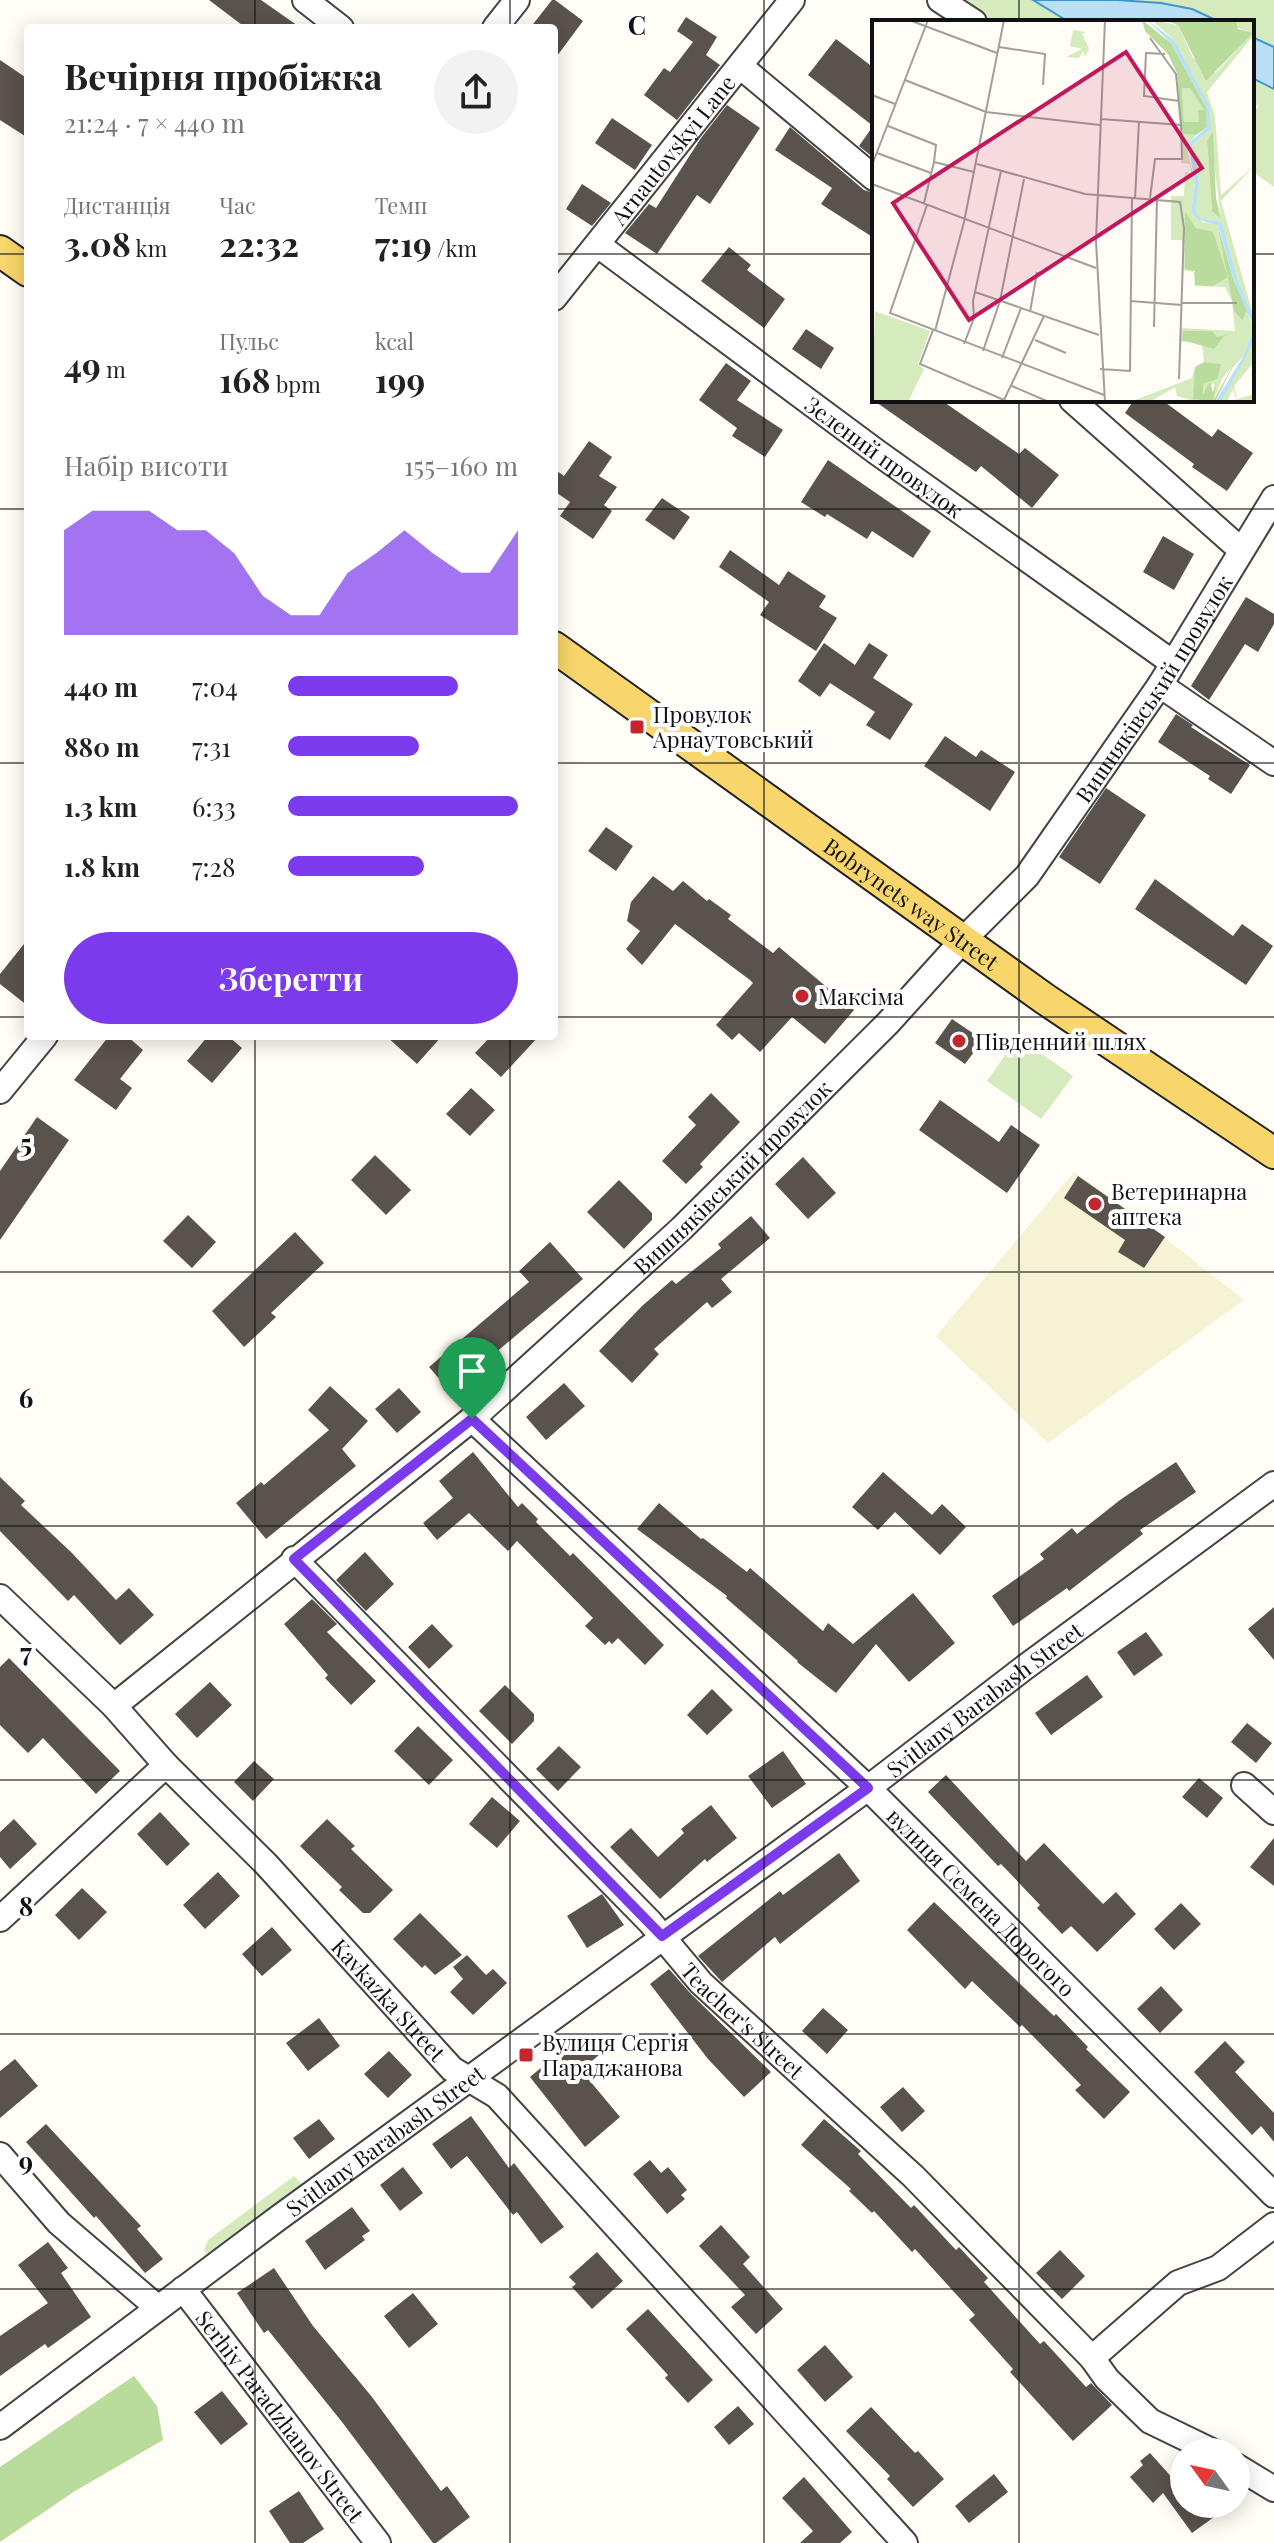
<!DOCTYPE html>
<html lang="uk">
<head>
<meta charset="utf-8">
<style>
	body { margin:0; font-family:"Playfair Display",serif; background:#f2f2f2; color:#222; height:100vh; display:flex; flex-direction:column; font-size:30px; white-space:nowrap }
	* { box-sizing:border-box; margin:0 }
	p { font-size:26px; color:#767676 }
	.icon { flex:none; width:44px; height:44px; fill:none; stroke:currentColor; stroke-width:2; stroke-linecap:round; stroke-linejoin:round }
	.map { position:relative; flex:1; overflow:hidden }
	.panel { position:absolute; left:24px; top:24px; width:534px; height:1016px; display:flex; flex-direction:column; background:#fff; border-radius:8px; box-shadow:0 4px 20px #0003 }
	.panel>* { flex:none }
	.needle { width:52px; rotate:303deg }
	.tools { position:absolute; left:1170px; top:2438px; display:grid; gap:16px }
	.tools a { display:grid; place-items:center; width:80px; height:80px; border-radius:50%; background:#fff; box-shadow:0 4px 20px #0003; font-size:40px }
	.pin { position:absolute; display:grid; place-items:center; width:68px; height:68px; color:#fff; margin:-82px -34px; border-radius:50% 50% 50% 0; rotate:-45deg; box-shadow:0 0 8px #0007 }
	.pin .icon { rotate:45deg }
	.round { display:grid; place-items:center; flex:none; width:84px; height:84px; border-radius:42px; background:#f2f2f2 }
	.head { display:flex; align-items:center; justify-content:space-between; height:136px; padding:0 40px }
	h1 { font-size:36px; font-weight:700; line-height:60px }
	.figures { display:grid; grid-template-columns:repeat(3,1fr); gap:12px; height:136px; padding:8px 40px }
	.figures div { display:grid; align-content:center }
	.figures b { font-size:34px; font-weight:700 }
	.figures small { font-size:22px; font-weight:400 }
	.figures p { font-size:22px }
	.chart { height:224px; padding:16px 40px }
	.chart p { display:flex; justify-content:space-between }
	.chart svg { width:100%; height:144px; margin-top:8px; fill:#7c3aed; opacity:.7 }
	.primary-button { display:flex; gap:16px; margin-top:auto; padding:16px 40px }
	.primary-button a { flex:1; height:92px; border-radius:48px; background:#7c3aed; color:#fff; font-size:32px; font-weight:700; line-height:92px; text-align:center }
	ul { padding:0 40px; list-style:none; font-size:26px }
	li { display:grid; grid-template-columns:128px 96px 1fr; align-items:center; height:60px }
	li i { height:20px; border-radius:10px; background:#7c3aed }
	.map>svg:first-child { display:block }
	.farmland { fill:#f6f3d4 }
	.green { fill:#d5ebbd }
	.forest { fill:#b9dc9c }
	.water { fill:#b9e0f7; stroke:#3f96cf; stroke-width:2 }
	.building { fill:#5a524d }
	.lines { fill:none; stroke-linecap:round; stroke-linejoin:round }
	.minor-casing { stroke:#444; stroke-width:28 }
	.major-casing { stroke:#222; stroke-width:34 }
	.minor { stroke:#fff; stroke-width:24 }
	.major { stroke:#f9d66b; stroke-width:30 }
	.route-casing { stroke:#fff; stroke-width:16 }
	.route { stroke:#7c3aed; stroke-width:10 }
	.grid { fill:none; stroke:#111; stroke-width:2; stroke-opacity:0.55 }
	.poi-dot { fill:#c4262e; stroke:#fff; stroke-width:3 }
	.labels { text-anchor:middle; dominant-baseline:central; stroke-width:8; stroke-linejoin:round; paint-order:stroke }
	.street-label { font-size:22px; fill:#111; stroke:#fff }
	.poi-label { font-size:22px; fill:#111; stroke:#fff; text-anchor:start }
	.inset-road { fill:none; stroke:#a09f9a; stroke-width:2 }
	.view { fill:#c2185b; fill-opacity:0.15; stroke:#c2185b; stroke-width:4 }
	.inset-edge { fill:none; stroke:#111; stroke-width:4 }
	.grid-label { font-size:26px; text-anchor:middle; font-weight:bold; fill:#111; stroke:#fff; stroke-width:8; stroke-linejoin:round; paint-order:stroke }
</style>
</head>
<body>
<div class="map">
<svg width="1274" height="2543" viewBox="0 0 1274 2543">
	<rect width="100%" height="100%" fill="#fffdf5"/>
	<path class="farmland" d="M1074 1172 1128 1209 1244 1300 1048 1443 936 1336Z"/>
	<path class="green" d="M925 0H1033L1069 22H960Z
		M1117 0H1274V47L1252 37V22H1220L1192 9Z
		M1252 78 1274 89V187L1252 171V114L1259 106 1252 103Z
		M1018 1037 1073 1076 1041 1119 987 1081Z
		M294 2176 303 2185 207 2254 204 2250 208 2240Z"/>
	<path class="forest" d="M134 2376 157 2406 163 2440 75 2491 0 2542V2467Z"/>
	<path class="water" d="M1033 0H1117L1161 3 1192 9 1220 22H1069Z
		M1252 37 1274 47V89L1252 78Z"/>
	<path class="building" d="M209 0H261L301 28H246Z
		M552 0H555L583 21 554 60V28H530Z
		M686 17 717 37 706 55 720 65 677 120 644 95 664 68 670 72 693 42 677 31Z
		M836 39 874 68V158L859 146 873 126 808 75Z
		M0 60 28 79V138L0 120Z
		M727 105 760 128 710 204 697 195 657 254 625 233 649 204 656 208 701 138Z
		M612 118 652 145 635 170 595 143Z
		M790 127 864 190 874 193V238L821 204 832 188 775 150Z
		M582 184 611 203 592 226 566 209Z
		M729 247 751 265 747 270 785 299 764 328 701 281Z
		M806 329 834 348 821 369 792 349Z
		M726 363 751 381 737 400 783 430 765 457 732 436 737 428 699 400Z
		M873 400H941L1019 454 1025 448 1059 475 1032 508 981 466 976 472Z
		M1134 400H1162L1212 437 1218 429 1253 453 1227 491 1192 467 1194 464 1125 413Z
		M589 441 612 457 599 476 617 487 604 505 612 511 593 539 560 516 570 502 554 491V469L564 476Z
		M828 460 931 531 913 558 872 531 867 539 827 514 825 517 801 502Z
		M662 498 690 517 674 540 645 520Z
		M1163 536 1194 554 1174 590 1143 572Z
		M730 550 779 585 788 571 826 596 819 607 837 618 816 651 760 615 769 602 719 567Z
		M1246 597 1274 614V624L1258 652 1245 644 1209 700 1191 686Z
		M824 643 855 665 869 643 888 655 873 678 913 704 890 740 866 725 875 712 830 683 820 697 798 681Z
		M1176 714 1193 725 1191 727 1250 765 1231 794 1208 779 1210 776 1158 742Z
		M945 736 976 757 981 750 1015 772 990 811 924 766Z
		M1106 788 1146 815 1100 884 1059 857Z
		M606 827 633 846 616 871 588 851Z
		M653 876 673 891 683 881 707 901 709 899 731 915 728 919 773 953 779 947 854 1010 825 1044 792 1017 760 1052 739 1033 732 1040 716 1025 753 983 750 980 675 924 642 965 626 949 640 931 627 921 631 902Z
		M1155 879 1233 936 1242 924 1273 946 1246 985 1135 909Z
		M28 939V1006L0 984V974Z
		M952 1019 983 1040 965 1064 935 1043Z
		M109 1036H127L143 1050 120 1079 132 1088 116 1110 74 1080Z
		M208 1036H228L242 1048 212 1083 187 1061Z
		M386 1036H442L417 1064Z
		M491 1036H539L501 1077 475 1053Z
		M471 1088 495 1110 470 1136 446 1114Z
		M711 1093 740 1122 700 1164 703 1167 686 1184 662 1161 696 1125 688 1117Z
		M940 1100 999 1142 1011 1125 1040 1145 1007 1193 919 1130Z
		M37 1117 69 1140 0 1240V1171Z
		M375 1155 411 1190 386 1215 351 1180Z
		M803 1157 836 1193 808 1219 775 1184Z
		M1078 1176 1165 1237 1144 1268 1118 1252 1125 1240 1064 1198Z
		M619 1180 652 1213V1220L624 1249 587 1212Z
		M188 1215 216 1242 192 1268 163 1241Z
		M751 1216 770 1238 721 1279 732 1292 712 1308 707 1302 654 1349 659 1354 632 1383 599 1351 642 1306 672 1280 676 1284 721 1248 718 1244Z
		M295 1232 324 1263 271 1313 276 1317 244 1347 212 1311Z
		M550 1242 583 1279 450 1391 429 1367 529 1282 519 1271Z
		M564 1383 585 1406 546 1440 526 1417Z
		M330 1386 368 1421 342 1449 356 1466 266 1539 236 1503 261 1482 264 1485 329 1430 308 1410Z
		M399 1388 421 1412 397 1433 375 1409Z
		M473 1452 518 1507 522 1503 538 1519 536 1522 570 1556 573 1553 664 1645 645 1665 618 1638 612 1644 609 1641 605 1645 585 1626 593 1618 517 1541 508 1551 469 1513 437 1540 423 1523 453 1498 439 1481Z
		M1176 1462 1196 1492 1140 1530 1143 1534 1069 1591 1067 1588 1013 1626 992 1596 1044 1559 1040 1554 1072 1528 1077 1534 1120 1500Z
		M883 1472 932 1515 942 1504 966 1527 940 1555 895 1512 878 1530 852 1507Z
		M0 1477 25 1501 21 1505 72 1553 116 1600 129 1588 154 1615 120 1645 74 1595 68 1601 0 1531Z
		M659 1503 701 1539 703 1538 747 1572 750 1568 823 1631 828 1623 853 1644 913 1593 955 1643 909 1682 876 1644 836 1693 797 1662 798 1661 726 1598 727 1596 637 1529Z
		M365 1552 394 1584 366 1611 336 1580Z
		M312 1599 337 1624 327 1632 376 1681 351 1705 325 1678 328 1675 284 1624Z
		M1274 1607V1660L1248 1629Z
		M432 1624 453 1646 429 1669 408 1647Z
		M1146 1632 1163 1655 1134 1676 1117 1652Z
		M9 1658 120 1771 96 1794 43 1738 28 1753 0 1725V1667Z
		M1087 1675 1103 1697 1051 1735 1035 1713Z
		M210 1682 232 1705 197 1738 175 1714Z
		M505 1685 534 1714V1721L512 1744 479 1711Z
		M712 1689 733 1710 707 1735 687 1715Z
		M1247 1723 1272 1743 1256 1763 1231 1742Z
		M418 1726 453 1760 429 1785 394 1751Z
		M559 1746 581 1767 558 1791 536 1769Z
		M783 1751 806 1784 772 1808 748 1776Z
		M254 1761 274 1779 253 1801 234 1782Z
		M946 1775 1026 1861 1044 1843 1103 1904 1116 1892 1136 1914 1097 1952 1071 1926 1062 1934 1037 1908 1040 1905 1001 1864 998 1866 928 1792Z
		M1199 1778 1223 1798 1207 1818 1182 1797Z
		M492 1797 520 1821 497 1848 469 1824Z
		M711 1805 737 1838 707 1862 705 1859 660 1899 610 1847 631 1828 658 1857 684 1833 681 1829Z
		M160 1812 190 1844 167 1866 137 1834Z
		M14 1819 37 1844 10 1869 0 1857V1832Z
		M327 1819 355 1846 351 1849 393 1890 370 1913H363L339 1890 342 1887 300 1846Z
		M1274 1838V1886L1250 1867Z
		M839 1853 860 1881 780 1944 775 1937 722 1982 698 1956 780 1891 783 1895Z
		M218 1872 240 1896 205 1929 183 1905Z
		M82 1888 107 1912 79 1940 55 1915Z
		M602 1894 624 1925 587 1948 567 1916Z
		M934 1902 1054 2016 1056 2014 1088 2047 1086 2049 1130 2092 1104 2119 1075 2090 1081 2085 1022 2025 1020 2027 972 1981 965 1989 907 1930Z
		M1181 1903 1201 1924 1174 1950 1154 1929Z
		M420 1913 462 1955 435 1975 425 1965 422 1968 393 1939Z
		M272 1927 292 1950 262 1976 242 1954Z
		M467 1955 486 1975 493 1969 507 1983 473 2015 450 1992 463 1979 453 1967Z
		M669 1969 691 1994 771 2072 744 2097 708 2059 650 1984Z
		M1161 1986 1183 2010 1160 2033 1137 2009Z
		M823 2008 848 2030 827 2054 802 2031Z
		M319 2018 340 2046 308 2071 286 2043Z
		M584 2037 599 2055 586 2066 590 2071 585 2075 620 2117 585 2147 530 2077 568 2045 570 2048Z
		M1225 2041 1245 2062 1235 2072 1274 2113V2142L1261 2126 1252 2135 1194 2072Z
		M389 2051 412 2075 388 2098 364 2074Z
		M15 2059 38 2086 0 2118V2071Z
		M903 2087 925 2111 902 2132 880 2107Z
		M471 2116 509 2168 514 2163 564 2227 541 2244 517 2212 513 2215 467 2156 451 2169 432 2144Z
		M319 2119 335 2139 309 2159 293 2138Z
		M824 2119 861 2151 858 2154 911 2208 914 2205 956 2250 959 2247 988 2278 984 2282 1040 2344 1044 2341 1086 2387 1091 2383 1112 2405 1073 2441 1010 2372 1013 2369 969 2320 975 2315 915 2249 912 2252 874 2211 872 2213 849 2191 851 2189 801 2145Z
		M46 2124 141 2226 137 2229 163 2259 145 2273 96 2216 94 2218 26 2142Z
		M650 2160 661 2173 668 2167 687 2190 681 2195 685 2199 667 2214 633 2174Z
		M403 2167 423 2193 400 2211 380 2185Z
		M352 2207 370 2231 362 2236 365 2240 325 2270 305 2241Z
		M721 2225 750 2257 743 2264 783 2309 756 2334 731 2307 745 2295 699 2246Z
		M48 2242 68 2268 61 2273 91 2317 48 2348 45 2344 0 2376V2336L48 2303 18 2265Z
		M1060 2250 1085 2276 1062 2299 1036 2273Z
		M597 2252 623 2281 592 2309 572 2287 576 2284 569 2277Z
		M274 2268 313 2326 372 2397 441 2491 447 2486 470 2517 436 2543H433L342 2422 268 2330 264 2333 237 2293Z
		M413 2293 438 2324 409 2348 384 2316Z
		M648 2309 713 2380 688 2403 665 2378 668 2375 626 2329Z
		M825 2345 853 2377 825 2402 797 2370Z
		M222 2391 248 2424 221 2445 194 2412Z
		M738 2406 754 2424 729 2445 714 2427Z
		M871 2407 915 2453 918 2451 944 2479 913 2507 887 2479 890 2476 846 2431Z
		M1150 2453 1184 2491V2504H1232L1192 2533 1163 2493 1153 2503 1130 2477 1143 2465 1140 2461Z
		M994 2474 1008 2492 969 2523 955 2506Z
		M804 2477 852 2532 840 2543H800L813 2531 782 2498Z
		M299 2491 324 2529 303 2543H290L269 2511Z"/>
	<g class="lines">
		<g class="minor-casing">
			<g id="minor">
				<path d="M305 0 341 28"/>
				<path d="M940 0 974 22"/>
				<path d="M495 28 517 0"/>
				<path d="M740 66 874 178"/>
				<path id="s1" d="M598 245 878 453 1173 663"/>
				<path id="s2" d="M554 298 792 0"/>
				<path d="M1072 400 1241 550"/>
				<path d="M1160 685 1274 763"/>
				<path d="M0 1091 45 1036"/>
				<path id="s3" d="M472 1419 868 1788 1274 2195"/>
				<path id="s4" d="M294 1559 650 1922 701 1983 913 2176 1092 2358 1107 2379 1150 2421 1214 2452"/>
				<path id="s5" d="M0 1597 114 1706 166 1765 266 1864 452 2069 497 2096 905 2543"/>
				<path id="s6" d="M114 1706 472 1419 681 1229 888 1023 963 940 1027 876 1160 685 1274 498"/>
				<path d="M1244 1785 1274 1812"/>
				<path d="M0 1919 166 1765"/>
				<path d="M0 2155 59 2223 158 2308"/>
				<path id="s7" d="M183 2289 378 2543"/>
				<path d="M1092 2358 1178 2283 1218 2268 1274 2225"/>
				<path id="s8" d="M0 2427 277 2219 868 1788 1024 1668 1274 1484"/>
				<path d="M1236 2466 1274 2489"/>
			</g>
		</g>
		<g class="major-casing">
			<g id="major">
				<path d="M0 251 28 271"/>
				<path id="s9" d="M554 647 1045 999 1274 1153"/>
			</g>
		</g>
		<use href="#minor" class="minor"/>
		<use href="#major" class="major"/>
	</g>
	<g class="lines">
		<g class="route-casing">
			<path id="route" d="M472 1419 868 1788 662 1936 294 1559Z"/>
		</g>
		<use href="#route" class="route"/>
	</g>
	<path class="grid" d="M255 0V28M510 0V28M764 0V2543M1019 0V22M0 254H28M554 254H874M1252 254H1274M1019 400V2543M0 509H28M554 509H1274M0 763H28M554 763H1274M0 1017H28M554 1017H1274M255 1036V2543M510 1036V2543M0 1272H1274M0 1526H1274M0 1780H1274M0 2034H1274M0 2289H1274"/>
	<g class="poi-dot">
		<rect x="629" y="719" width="16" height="16" rx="4"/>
		<circle cx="802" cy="996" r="8"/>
		<circle cx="959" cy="1041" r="8"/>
		<circle cx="1095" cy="1204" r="8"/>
		<rect x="518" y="2047" width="16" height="16" rx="4"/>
	</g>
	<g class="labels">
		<g class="street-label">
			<text stroke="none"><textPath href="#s2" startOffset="190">Arnautovskyi Lane</textPath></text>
			<text stroke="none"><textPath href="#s1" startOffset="356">Зелений провулок</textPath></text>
			<text stroke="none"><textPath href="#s6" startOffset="1462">Вишняківський провулок</textPath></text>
			<text stroke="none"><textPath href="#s9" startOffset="440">Bobrynets way Street</textPath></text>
			<text stroke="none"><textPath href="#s6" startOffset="814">Вишняківський провулок</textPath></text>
			<text stroke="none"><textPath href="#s8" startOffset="1224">Svitlany Barabash Street</textPath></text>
			<text stroke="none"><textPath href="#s3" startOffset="702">вулиця Семена Дорогого</textPath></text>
			<text stroke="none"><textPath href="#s5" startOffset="560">Kavkazka Street</textPath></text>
			<text stroke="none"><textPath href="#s4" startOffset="644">Teacher's Street</textPath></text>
			<text stroke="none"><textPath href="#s8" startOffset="480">Svitlany Barabash Street</textPath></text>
			<text stroke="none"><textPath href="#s7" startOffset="160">Serhiy Paradzhanov Street</textPath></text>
		</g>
		<g class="poi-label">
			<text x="653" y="714">Провулок<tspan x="653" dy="25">Арнаутовський</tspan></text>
			<text x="818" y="996">Максіма</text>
			<text x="975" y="1041">Південний шлях</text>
			<text x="1111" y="1191">Ветеринарна<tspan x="1111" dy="25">аптека</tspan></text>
			<text x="542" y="2042">Вулиця Сергія<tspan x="542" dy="25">Параджанова</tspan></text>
		</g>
	</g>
	<g transform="translate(872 20)">
		<rect width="382" height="382" fill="#fffdf5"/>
		<path d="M280 0 306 5 321 38 344 53 380 13 366 8 364 0H382V15L335 72 343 96 349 175 382 146 349 181 382 298 366 261 350 202 330 199 322 191 327 163 320 125 337 111 329 75 302 20ZM335 121 341 133 349 199 340 191ZM201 10 214 12 210 14 217 28 213 37 211 31 207 38 194 37 210 29 198 26ZM318 67 332 90 327 102H312L310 68ZM309 114 324 115 315 128 323 162 319 192 330 202 345 203 362 291 372 301 373 289 382 307 371 337 351 357 341 381 345 363 342 372V363L330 374 331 364 339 361 345 344 332 342 330 324 307 321 308 308 363 311 360 281 353 267 323 266V252L310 250V220H299V176H312L313 152 319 153 318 144 309 143ZM313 194 350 240 356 256 323 264ZM3 291 58 311 46 344 52 349 36 382H0ZM382 317V342L362 366 365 379 382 374V382H365L361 369 355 382H349ZM323 347 325 382 305 376 303 367 278 382H258L320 358Z" fill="#d5ebbd" fill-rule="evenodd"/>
		<path d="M270 0 299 23 334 87 335 107 324 115 309 114 305 53 296 34 273 11ZM310 68H318L332 90H326L327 102H312ZM293 0H364L366 9 381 13 334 61 306 5ZM341 112 344 178 349 199 340 191 335 121ZM313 192 324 208 341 212 356 257 341 266 323 265V251L313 249ZM345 203 362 261 380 301 374 291 371 301 362 291ZM311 311H340L345 317 364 312 352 316 342 329 310 320ZM364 340 343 382 321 379 323 347 332 342 349 344 345 359 331 364V374L338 362 341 372 345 363 341 381Z" fill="#b9dc9c" fill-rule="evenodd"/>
		<path d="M275 0 302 20 337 85 339 109 320 125 327 163 323 191 330 199 350 202 366 261 382 298V317L377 331 349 382H343L371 337 382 307 362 261 346 205 327 200 319 192 323 162 316 124 335 107 334 87 299 23Z" fill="#b9e0f7"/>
		<path class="inset-road" d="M37 0 125 33M233 0 224 221 233 382M278 18 304 54 309 105M127 27 173 34 171 65M293 34 274 33 272 76 307 81M33 60 114 92 228 105M0 75 23 84M229 99 309 105 310 139H283L278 178M16 106 64 125 62 142 102 152M5 133 59 153M105 144 213 174 308 182 312 208 307 359M0 145 56 0M0 164 224 248M263 179 267 101M52 183 62 142M55 185 18 293 232 375M103 272 227 315M258 281 310 285M310 283H365M158 292 165 252M282 307 285 178M61 310 48 344 132 380M63 311 92 202 132 0M163 320 194 333M92 324 102 298 101 281 129 151M111 331 128 281 152 159M130 338 149 288M228 349 258 351 260 179M140 366 177 382M132 380 172 296"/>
		<path class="view" d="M254 32 330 148 97 300 21 183Z"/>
		<rect width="382" height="382" class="inset-edge"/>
	</g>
	<g class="grid-label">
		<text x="637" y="35">C</text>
		<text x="26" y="1153">5</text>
		<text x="26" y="1408">6</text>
		<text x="26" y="1662">7</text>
		<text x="26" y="1916">8</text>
		<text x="26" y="2171">9</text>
	</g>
</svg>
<div class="tools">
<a><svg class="needle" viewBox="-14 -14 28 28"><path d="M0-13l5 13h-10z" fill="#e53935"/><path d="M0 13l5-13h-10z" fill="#767676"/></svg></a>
</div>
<div class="pin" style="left:472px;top:1419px;background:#1e9e55"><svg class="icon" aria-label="arrive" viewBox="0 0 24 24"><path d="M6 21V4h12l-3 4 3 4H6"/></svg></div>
<section class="panel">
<div class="head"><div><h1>Вечірня пробіжка</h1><p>21:24 · 7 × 440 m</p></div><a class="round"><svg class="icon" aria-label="share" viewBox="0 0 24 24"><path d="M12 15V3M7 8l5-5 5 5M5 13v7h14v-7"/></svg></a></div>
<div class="figures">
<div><p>Дистанція</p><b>3.08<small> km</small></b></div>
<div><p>Час</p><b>22:32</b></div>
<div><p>Темп</p><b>7:19<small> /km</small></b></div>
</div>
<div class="figures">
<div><b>49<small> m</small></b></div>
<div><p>Пульс</p><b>168<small> bpm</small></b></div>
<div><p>kcal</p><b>199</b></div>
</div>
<div class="chart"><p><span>Набір висоти</span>155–160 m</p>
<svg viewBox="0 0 160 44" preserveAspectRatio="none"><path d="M0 44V12L10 6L20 6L30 6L40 12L50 12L60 19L70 32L80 38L90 38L100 25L110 19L120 12L130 19L140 25L150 25L160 12V44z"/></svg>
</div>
<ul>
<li><b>440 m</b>7:04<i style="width:74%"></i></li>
<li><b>880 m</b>7:31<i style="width:57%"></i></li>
<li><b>1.3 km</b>6:33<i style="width:100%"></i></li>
<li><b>1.8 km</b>7:28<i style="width:59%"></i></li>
</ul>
<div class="primary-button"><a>Зберегти</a></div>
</section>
</div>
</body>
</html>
